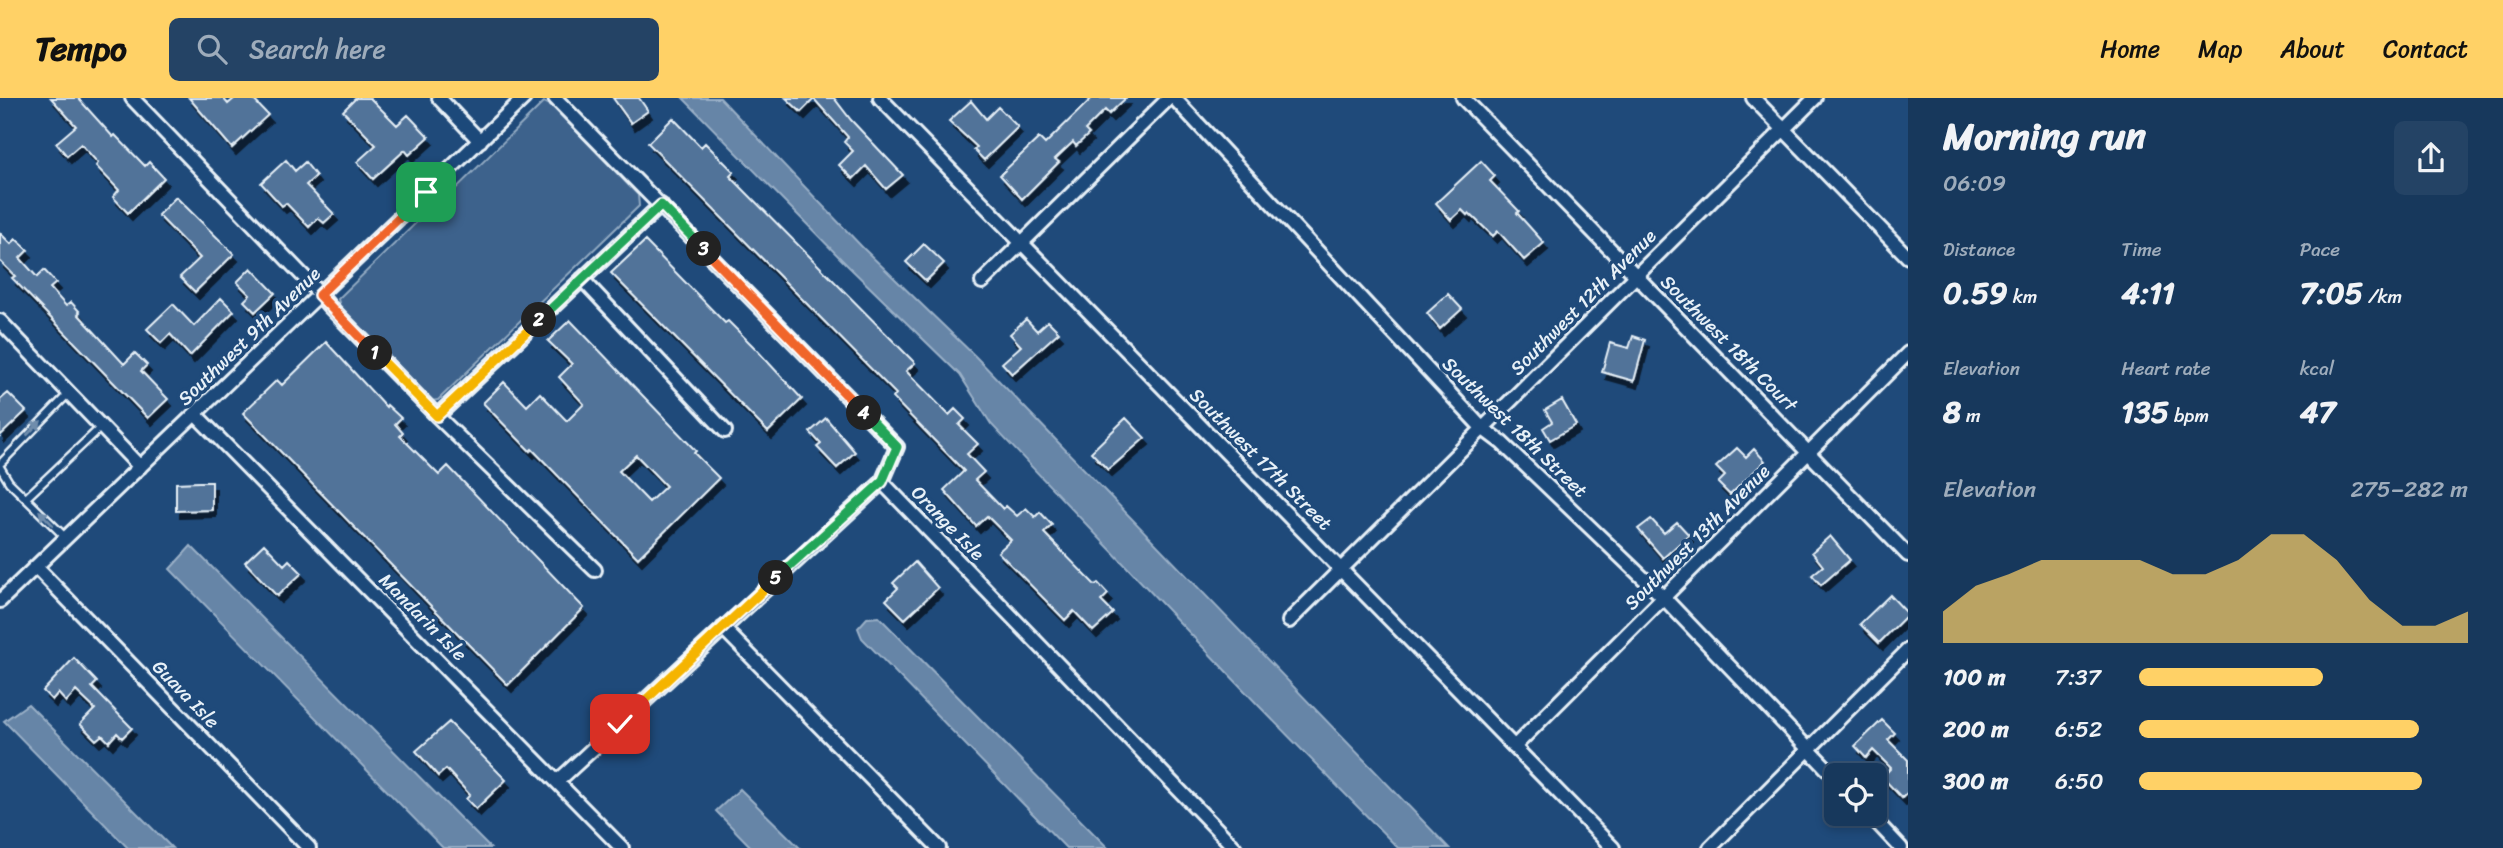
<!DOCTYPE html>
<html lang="en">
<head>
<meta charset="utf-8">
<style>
	body { margin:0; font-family:Sriracha,sans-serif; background:#244365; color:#f1f3f6; height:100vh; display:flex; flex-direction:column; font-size:26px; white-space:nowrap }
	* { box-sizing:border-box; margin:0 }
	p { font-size:23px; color:#9eacbb }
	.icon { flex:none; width:38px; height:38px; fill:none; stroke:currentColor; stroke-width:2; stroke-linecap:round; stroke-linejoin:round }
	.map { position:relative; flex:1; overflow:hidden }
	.side { display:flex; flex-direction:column; background:#17385c; width:595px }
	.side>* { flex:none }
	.controls { position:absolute; left:1824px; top:665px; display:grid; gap:14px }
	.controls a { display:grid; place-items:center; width:63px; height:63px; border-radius:10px; background:#17385c; box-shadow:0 4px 10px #0003,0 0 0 2px #365272; font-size:35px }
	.pin { position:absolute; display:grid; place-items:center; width:60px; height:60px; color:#fff; margin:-30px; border-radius:14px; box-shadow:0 4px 10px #0006 }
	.km { position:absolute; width:35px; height:35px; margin:-18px; border-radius:50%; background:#222; color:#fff; font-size:19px; line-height:35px; text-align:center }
	.round { display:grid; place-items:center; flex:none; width:74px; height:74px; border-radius:10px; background:#244365 }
	.head { display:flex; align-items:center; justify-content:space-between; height:119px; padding:0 35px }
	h1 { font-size:38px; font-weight:700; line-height:52px }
	.metrics { display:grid; grid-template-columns:repeat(3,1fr); gap:10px; height:119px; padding:7px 35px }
	.metrics div { display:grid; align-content:center }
	.metrics b { font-size:30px; font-weight:700 }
	.metrics small { font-size:19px; font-weight:400 }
	.metrics p { font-size:19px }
	.chart { height:196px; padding:14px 35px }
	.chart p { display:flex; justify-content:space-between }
	.chart svg { width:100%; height:126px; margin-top:7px; fill:#ffd166; opacity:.7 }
	ul { padding:0 35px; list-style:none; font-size:23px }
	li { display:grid; grid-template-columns:112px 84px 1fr; align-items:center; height:52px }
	li i { height:18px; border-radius:9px; background:#ffd166 }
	header { display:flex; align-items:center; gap:42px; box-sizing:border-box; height:98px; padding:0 35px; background:#ffd166; color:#111 }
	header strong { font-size:33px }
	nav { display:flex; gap:38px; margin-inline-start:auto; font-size:24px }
	.search { width:490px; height:63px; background:#244365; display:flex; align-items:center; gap:18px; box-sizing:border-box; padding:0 24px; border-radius:10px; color:#9eacbb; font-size:26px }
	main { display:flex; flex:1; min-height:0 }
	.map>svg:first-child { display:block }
	.green { fill:#3c628c; stroke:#92aac2; stroke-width:2 }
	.water { fill:#6685a7; stroke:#9ab0c7; stroke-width:2 }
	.building { fill:#517399; stroke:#e8f1f8; stroke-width:2; fill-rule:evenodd; filter:url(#shadow) }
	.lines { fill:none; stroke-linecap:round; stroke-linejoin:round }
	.lane-casing { stroke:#e8f1f8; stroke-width:11 }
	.street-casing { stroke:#e8f1f8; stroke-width:18 }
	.lane { stroke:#1f4a7a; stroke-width:6 }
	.street { stroke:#1f4a7a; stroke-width:12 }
	.oneway { fill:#6f8dac }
	.split-1-casing { stroke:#fff; stroke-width:14 }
	.split-2-casing { stroke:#fff; stroke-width:14 }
	.split-3-casing { stroke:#fff; stroke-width:14 }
	.split-4-casing { stroke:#fff; stroke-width:14 }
	.split-5-casing { stroke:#fff; stroke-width:14 }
	.split-6-casing { stroke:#fff; stroke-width:14 }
	.split-1 { stroke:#f0652b; stroke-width:9 }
	.split-2 { stroke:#f5b400; stroke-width:9 }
	.split-3 { stroke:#22a559; stroke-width:9 }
	.split-4 { stroke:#f0652b; stroke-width:9 }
	.split-5 { stroke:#22a559; stroke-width:9 }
	.split-6 { stroke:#f5b400; stroke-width:9 }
	.labels { text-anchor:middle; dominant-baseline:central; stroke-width:7; stroke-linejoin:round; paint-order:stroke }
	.street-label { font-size:19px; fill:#e8f1f8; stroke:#1f4a7a }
</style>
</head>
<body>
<header>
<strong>Tempo</strong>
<div class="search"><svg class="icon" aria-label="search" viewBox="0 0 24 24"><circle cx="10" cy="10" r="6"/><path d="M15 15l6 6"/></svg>Search here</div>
<nav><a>Home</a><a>Map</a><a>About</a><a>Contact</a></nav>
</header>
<main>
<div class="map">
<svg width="1908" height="750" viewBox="0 0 1908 750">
	<defs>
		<filter id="shadow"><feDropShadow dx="4" dy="7" stdDeviation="0" flood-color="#0009"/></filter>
	</defs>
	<rect width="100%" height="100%" fill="#1f4a7a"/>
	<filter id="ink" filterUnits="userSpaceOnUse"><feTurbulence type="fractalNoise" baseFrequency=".0143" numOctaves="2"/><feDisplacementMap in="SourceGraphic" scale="14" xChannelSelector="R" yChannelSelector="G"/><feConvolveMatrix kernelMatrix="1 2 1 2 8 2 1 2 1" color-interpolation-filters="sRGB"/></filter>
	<g filter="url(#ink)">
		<path class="green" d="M544 4 553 9 638 97 639 108 438 302 432 303 340 209 338 201 422 119 430 116Z"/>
		<path class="water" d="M683 0H720L864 151 976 259 1449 750H1398L1259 608 991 326 960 277 847 167Z
			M191 448 465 725 490 750H443L170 471Z
			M879 519 1108 750H1066L862 540 858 530 867 520Z
			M28 606 172 750H128L4 623Z
			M740 691 800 750H752L716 713Z"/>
		<path class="building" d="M51 0H78L113 39 115 37 145 68 149 64 164 80 128 115 113 99 119 92 96 68 98 65 81 46 67 58 56 45 76 28Z
			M189 0H223L228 6 235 0H252L268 17 232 50Z
			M356 0H370L397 27 408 17 429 39 409 57 405 52 373 81 357 64 376 47 343 13Z
			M613 0H639L648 13 631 25Z
			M786 0H834L851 22 903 77 886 91 866 68 853 81 839 67 853 53 844 44 848 39 814 1 801 14Z
			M1092 0H1126L1109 16 1105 12 1085 32 1089 36 1076 48 1073 44 1055 61 1059 64 1022 101 1000 77 1039 40 1045 46Z
			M971 3 986 21 998 9 1018 29 984 62 974 52 977 49 949 23Z
			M673 20 701 49 705 45 734 74 730 78 915 265 906 273 949 317 955 311 965 321 959 327 978 346 967 356 984 374 975 382 1003 411 1006 408 1017 418 1026 410 1035 419 1040 414 1052 427 1044 435 1095 487 1098 485 1108 496 1101 503 1113 515 1093 533 1074 513 1065 522 998 454 1011 442 987 418 976 428 944 392 964 373 893 300 896 296 648 45Z
			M286 62 295 73 305 64 316 78 306 87 334 116 324 125 318 120 309 129 286 105 282 108 261 85Z
			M1481 63 1495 78 1490 83 1519 113 1517 115 1544 145 1524 162 1498 133 1493 138 1469 115 1467 117 1462 112 1451 122 1436 105Z
			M176 99 234 156 195 194 180 179 200 160 158 117Z
			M0 135 11 146 16 141 28 152 20 160 37 179 44 172 56 185 50 190 66 208 71 204 80 214 78 216 124 266 135 255 147 267 141 273 168 301 148 320 12 180 15 178 0 163Z
			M645 143 725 225 728 223 755 250 802 301 768 334 611 175Z
			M924 146 944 165 926 183 906 164Z
			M251 170 275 195 255 214 244 203 250 197 237 184Z
			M1448 196 1462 211 1440 231 1427 215Z
			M221 200 234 213 190 258 170 236 161 245 147 231 173 206 194 228Z
			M1026 221 1037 233 1048 223 1059 234 1012 276 1002 265 1021 248 1010 236Z
			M570 222 696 353 694 355 719 380 638 460 532 351 530 353 483 305 504 284 527 308 540 295 567 323 584 306 559 279 572 266 548 243ZM636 357 666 388 649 404 619 373Z
			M1633 238 1645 242 1634 283 1602 274 1610 245 1629 250Z
			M326 244 386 309 387 307 401 320 395 326 403 335 400 338 439 377 448 368 584 510 508 587 243 315 277 282 282 287Z
			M8 295 26 313 0 338V302Z
			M1562 302 1576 327 1550 342 1543 330 1552 324 1545 312Z
			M826 320 855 354 837 370 817 349 821 346 810 334Z
			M1126 320 1145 340 1108 372 1091 354Z
			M1737 350 1746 359 1754 351 1765 363 1730 397 1718 385 1725 378 1716 369Z
			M199 384H212V412L176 413V385Z
			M1651 421 1664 435 1677 424 1689 437 1663 460 1638 431Z
			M1830 438 1850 462 1821 487 1812 477 1823 468 1812 454Z
			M264 446 284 467 289 462 302 475 277 498 245 464Z
			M915 464 938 490 905 521 886 502 898 490 893 485Z
			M1890 497 1908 516 1879 545 1860 526Z
			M74 560 97 584 92 589 132 630 122 640 117 635 109 644 102 637 96 642 80 626 95 611 76 593 66 604 58 595 52 602 43 593Z
			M1882 622 1895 635 1888 642 1908 662V694L1902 700 1882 679 1891 670 1873 652 1866 660 1855 648Z
			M449 624 506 682 476 711 466 701 470 697 446 671 438 678 416 653Z"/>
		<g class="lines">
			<g class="lane-casing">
				<path id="lane" d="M0 366 69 295
					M0 369 9 384 66 440
					M26 400 101 329"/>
			</g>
			<g class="street-casing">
				<path id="street" d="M132 0 308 183 329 208 437 318 595 472
					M439 0 480 43
					M555 0 897 349 882 384 1235 750
					M880 0 1613 750
					M1174 0 1482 330 1502 345 1664 500 1836 680
					M1463 0 1908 457
					M1753 0 1908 159
					M582 181 725 333
					M982 184 1169 0
					M0 223 140 369
					M195 316 622 750
					M437 318 661 107
					M36 469 309 750
					M0 503 524 0
					M1289 523 1815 0
					M723 530 939 750
					M1514 649 1908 255
					M558 683 882 384
					M1869 716 1901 750
					M1710 750 1908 552"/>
			</g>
			<use href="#lane" class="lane"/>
			<use href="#street" class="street"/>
		</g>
		<defs><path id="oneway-solid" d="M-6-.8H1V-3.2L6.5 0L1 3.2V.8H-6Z" transform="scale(1.75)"/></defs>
		<g class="oneway">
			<use href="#oneway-solid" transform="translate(34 330) rotate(-45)"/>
			<use href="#oneway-solid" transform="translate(46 420) rotate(-134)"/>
		</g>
	</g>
	<g class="lines" filter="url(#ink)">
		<g class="split-1-casing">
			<path id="split-1" d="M375 255 319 197 426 94"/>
		</g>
		<g class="split-2-casing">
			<path id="split-2" d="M375 255 437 318 539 222"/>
		</g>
		<g class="split-3-casing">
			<path id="split-3" d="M539 222 661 107 704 151"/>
		</g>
		<g class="split-4-casing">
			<path id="split-4" d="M704 151 864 315"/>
		</g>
		<g class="split-5-casing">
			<path id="split-5" d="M776 480 882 384 897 349 864 315"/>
		</g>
		<g class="split-6-casing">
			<path id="split-6" d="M620 626 776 480"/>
		</g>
		<use href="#split-1" class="split-1"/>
		<use href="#split-2" class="split-2"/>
		<use href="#split-3" class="split-3"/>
		<use href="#split-4" class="split-4"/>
		<use href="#split-5" class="split-5"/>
		<use href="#split-6" class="split-6"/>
	</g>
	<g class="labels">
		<g class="street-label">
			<text transform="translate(1583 204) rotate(-45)">Southwest 12th Avenue</text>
			<text transform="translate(249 238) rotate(-44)">Southwest 9th Avenue</text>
			<text transform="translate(1729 245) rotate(45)">Southwest 18th Court</text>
			<text transform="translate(1515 329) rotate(44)">Southwest 18th Street</text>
			<text transform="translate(1261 361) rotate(45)">Southwest 17th Street</text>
			<text transform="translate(948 425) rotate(46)">Orange Isle</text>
			<text transform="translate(1697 439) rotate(-45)">Southwest 13th Avenue</text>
			<text transform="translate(423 519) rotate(45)">Mandarin Isle</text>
			<text transform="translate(186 596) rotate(46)">Guava Isle</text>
		</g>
	</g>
</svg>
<div class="controls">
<a><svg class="icon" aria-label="locate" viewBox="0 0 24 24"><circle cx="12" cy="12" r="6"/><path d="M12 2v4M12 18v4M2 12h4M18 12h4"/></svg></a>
</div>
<div class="pin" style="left:426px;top:94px;background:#1e9e55"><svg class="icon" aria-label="arrive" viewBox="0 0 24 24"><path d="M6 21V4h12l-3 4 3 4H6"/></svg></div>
<div class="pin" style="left:620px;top:626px;background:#d93025"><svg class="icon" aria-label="check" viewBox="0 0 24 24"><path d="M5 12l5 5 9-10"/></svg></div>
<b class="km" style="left:375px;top:255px">1</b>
<b class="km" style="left:539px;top:222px">2</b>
<b class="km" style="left:704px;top:151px">3</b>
<b class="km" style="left:864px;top:315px">4</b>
<b class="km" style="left:776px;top:480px">5</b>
</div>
<section class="side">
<div class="head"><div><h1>Morning run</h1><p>06:09</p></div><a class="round"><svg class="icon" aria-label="share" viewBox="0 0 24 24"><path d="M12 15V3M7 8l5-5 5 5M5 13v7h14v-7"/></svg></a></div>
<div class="metrics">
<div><p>Distance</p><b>0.59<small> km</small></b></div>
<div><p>Time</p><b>4:11</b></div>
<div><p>Pace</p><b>7:05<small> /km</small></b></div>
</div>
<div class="metrics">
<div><p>Elevation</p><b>8<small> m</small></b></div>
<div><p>Heart rate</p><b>135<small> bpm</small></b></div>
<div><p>kcal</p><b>47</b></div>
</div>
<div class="chart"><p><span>Elevation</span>275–282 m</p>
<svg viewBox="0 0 160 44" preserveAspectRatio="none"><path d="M0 44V33L10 24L20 20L30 15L40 15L50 15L60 15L70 20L80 20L90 15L100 6L110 6L120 15L130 29L140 38L150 38L160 33V44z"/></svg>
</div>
<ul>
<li><b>100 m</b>7:37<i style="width:56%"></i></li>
<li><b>200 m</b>6:52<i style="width:85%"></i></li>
<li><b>300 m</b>6:50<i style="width:86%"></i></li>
</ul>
</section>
</main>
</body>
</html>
